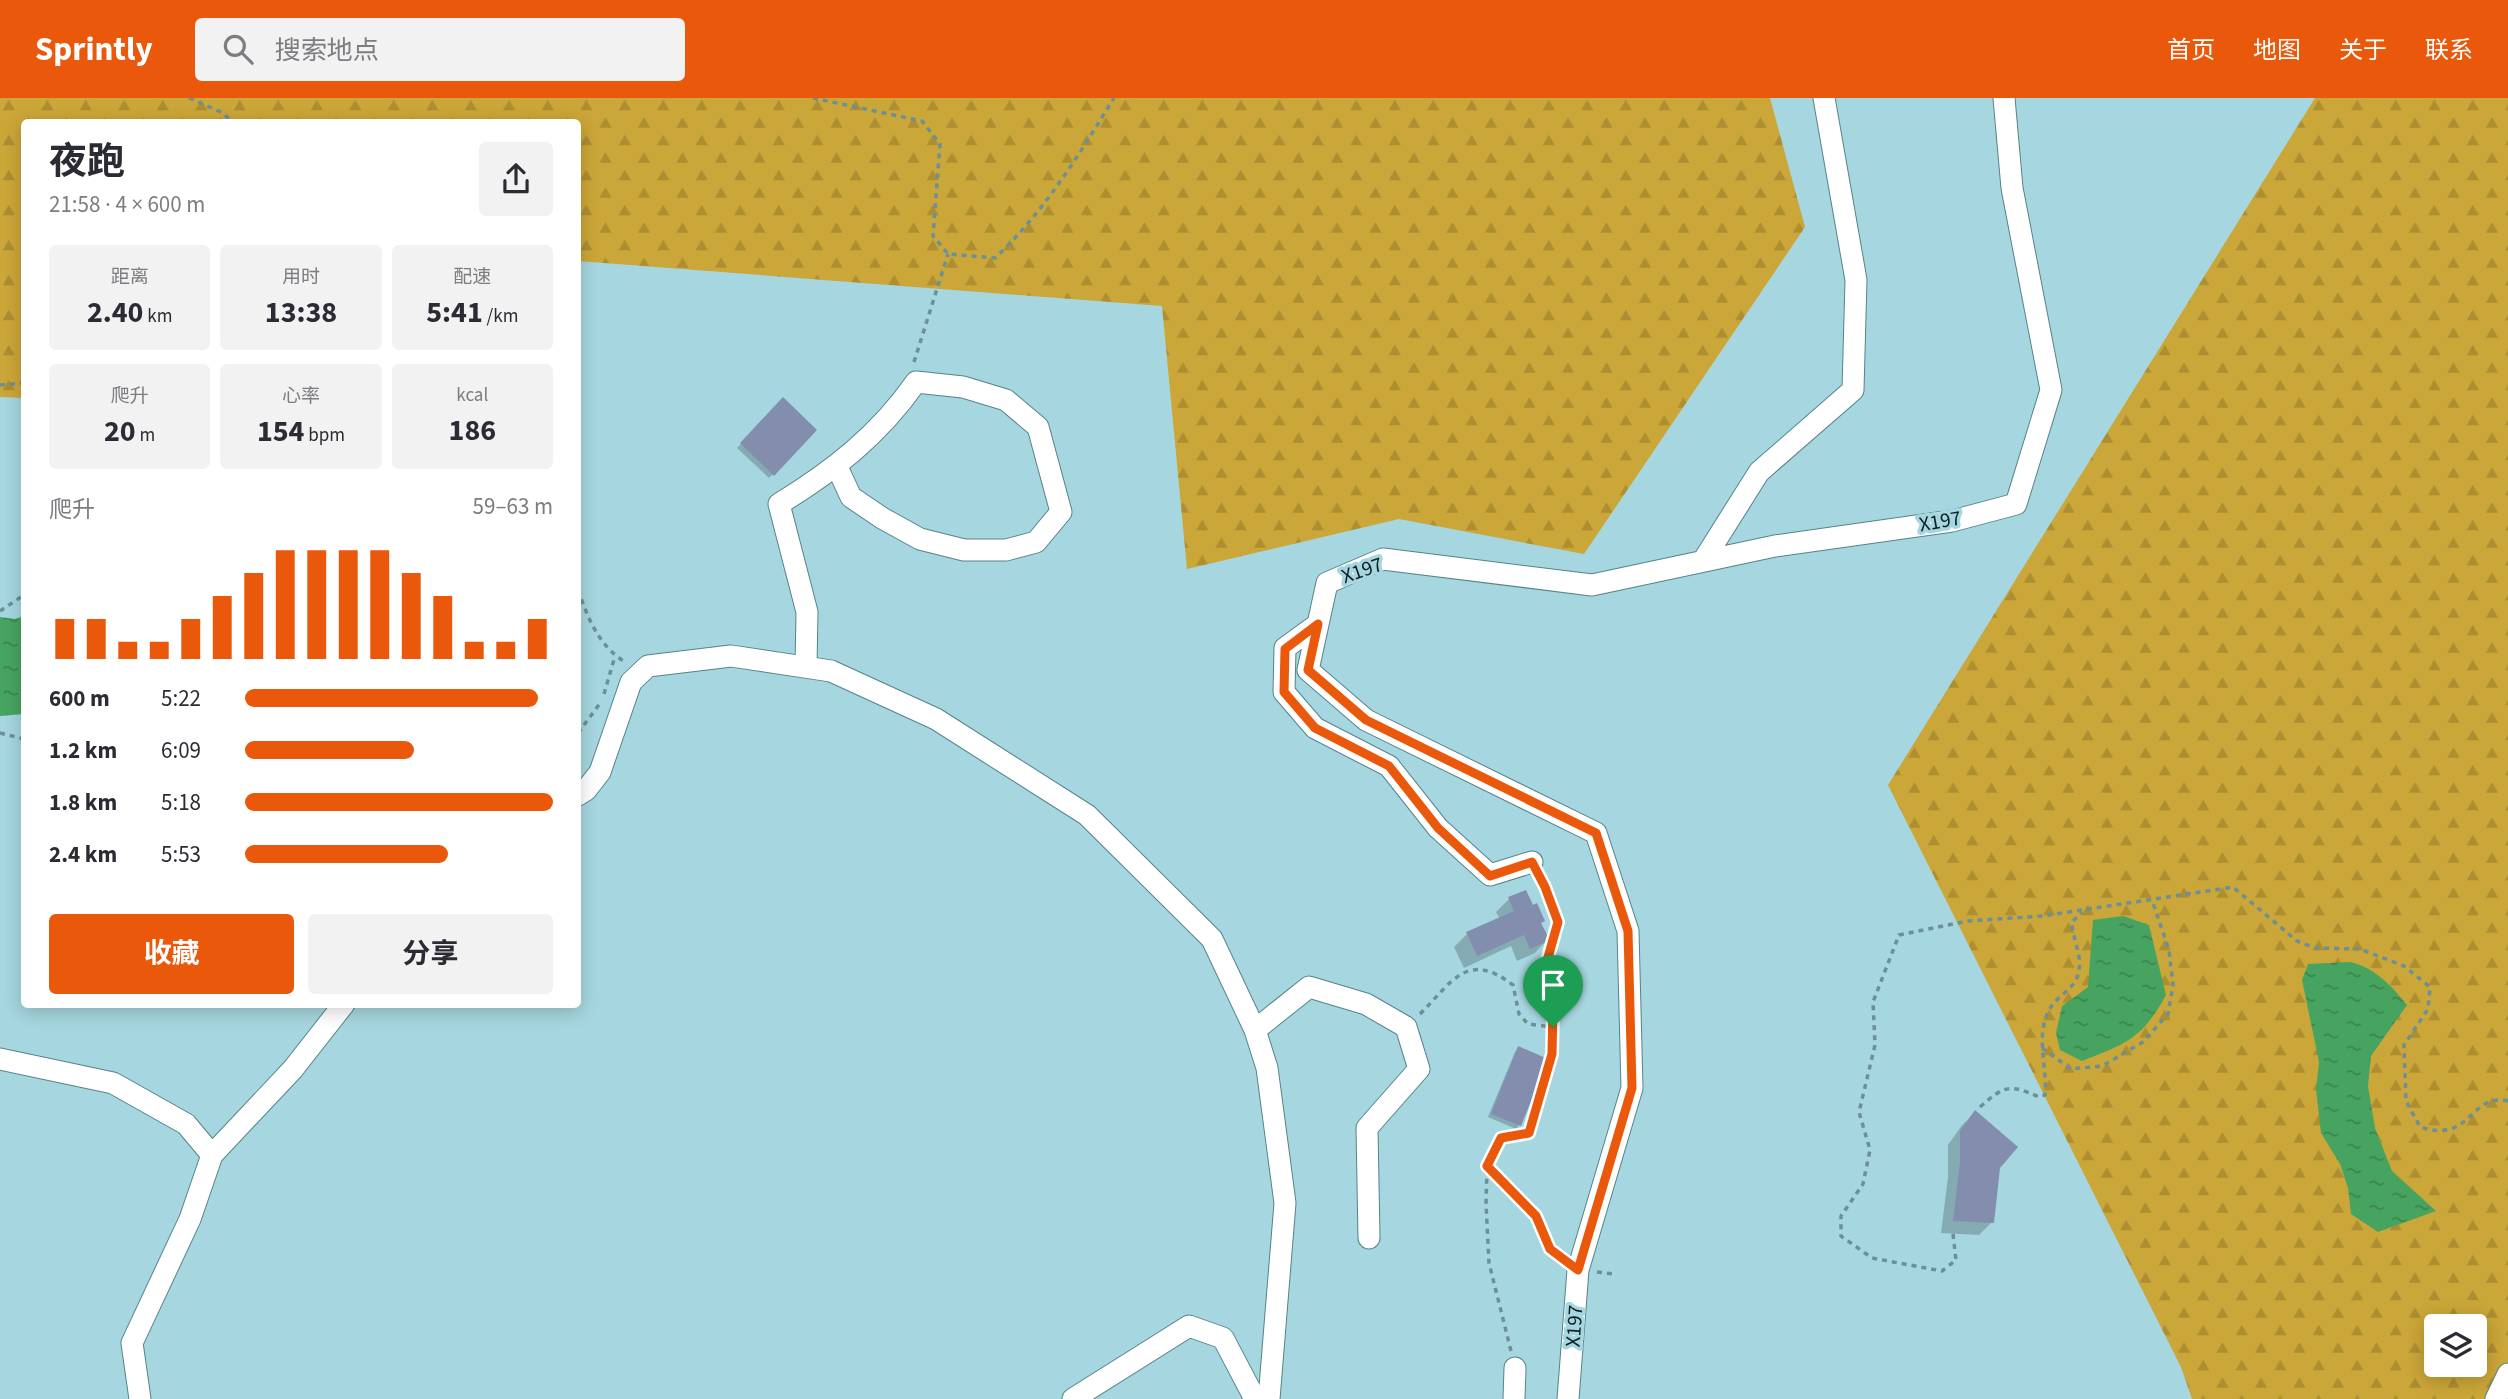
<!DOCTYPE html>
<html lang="zh">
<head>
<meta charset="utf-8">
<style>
	body { margin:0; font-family:"Source Sans 3","Noto Sans SC",sans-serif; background:#f2f2f3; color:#2b2b33; height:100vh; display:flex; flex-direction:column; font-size:26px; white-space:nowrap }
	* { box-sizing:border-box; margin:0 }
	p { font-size:23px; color:#7c7c81 }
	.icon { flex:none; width:38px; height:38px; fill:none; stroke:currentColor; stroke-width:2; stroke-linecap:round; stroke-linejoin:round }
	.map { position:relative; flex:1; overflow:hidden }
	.side { position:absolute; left:21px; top:21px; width:560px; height:889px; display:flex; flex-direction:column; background:#fff; border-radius:7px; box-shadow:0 4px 18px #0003 }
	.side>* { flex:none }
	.controls { position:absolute; left:2424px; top:1216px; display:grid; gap:14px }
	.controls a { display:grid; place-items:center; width:63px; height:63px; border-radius:7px; background:#fff; box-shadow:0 4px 18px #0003; font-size:35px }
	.pin { position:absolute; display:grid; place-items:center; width:60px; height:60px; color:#fff; margin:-72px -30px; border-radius:50% 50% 50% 0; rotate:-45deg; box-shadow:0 0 7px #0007 }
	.pin .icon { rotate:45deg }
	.round { display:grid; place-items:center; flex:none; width:74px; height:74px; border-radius:7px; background:#f2f2f3 }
	.head { display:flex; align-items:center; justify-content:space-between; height:119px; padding:0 28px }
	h1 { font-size:38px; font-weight:700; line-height:52px }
	.figures { display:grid; grid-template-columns:repeat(3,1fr); gap:10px; height:119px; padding:7px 28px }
	.figures div { display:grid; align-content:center; border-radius:7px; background:#f2f2f3; text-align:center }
	.figures b { font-size:30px; font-weight:700 }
	.figures small { font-size:19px; font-weight:400 }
	.figures p { font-size:19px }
	.chart { height:196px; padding:14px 28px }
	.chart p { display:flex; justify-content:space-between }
	.chart svg { width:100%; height:126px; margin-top:7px; stroke:#ea580c; stroke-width:6 }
	.button { display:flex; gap:14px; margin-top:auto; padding:14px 28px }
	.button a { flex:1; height:80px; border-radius:7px; background:#ea580c; color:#fff; font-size:28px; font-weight:700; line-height:80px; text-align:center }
	.button a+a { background:#f2f2f3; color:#2b2b33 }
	ul { padding:0 28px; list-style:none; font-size:23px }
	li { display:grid; grid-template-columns:112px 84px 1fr; align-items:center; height:52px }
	li i { height:18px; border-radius:9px; background:#ea580c }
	header { display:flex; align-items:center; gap:42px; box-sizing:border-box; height:98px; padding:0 35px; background:#ea580c; color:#fff }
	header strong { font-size:33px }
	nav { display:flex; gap:38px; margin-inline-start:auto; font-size:24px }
	.search { width:490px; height:63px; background:#f2f2f3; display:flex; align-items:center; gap:18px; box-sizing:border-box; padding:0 24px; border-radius:7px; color:#7c7c81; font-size:26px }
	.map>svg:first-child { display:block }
	.forest { fill:url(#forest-firs); fill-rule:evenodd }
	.water { fill:url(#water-ripples) }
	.shadow { fill:#0003 }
	.building { fill:#838eaf }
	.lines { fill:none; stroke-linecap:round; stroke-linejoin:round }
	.minor-casing { stroke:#55838b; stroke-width:23 }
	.path { stroke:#6b9097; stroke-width:3.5; stroke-dasharray:5 5; stroke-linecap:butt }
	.minor { stroke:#fff; stroke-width:21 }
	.route-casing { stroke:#fff; stroke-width:14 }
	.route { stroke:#ea580c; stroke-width:9 }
	.labels { text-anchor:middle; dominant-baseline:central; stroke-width:7; stroke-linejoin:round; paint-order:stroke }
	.street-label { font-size:21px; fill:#0c1f23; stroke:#a6d6df }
</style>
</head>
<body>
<header>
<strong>Sprintly</strong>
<div class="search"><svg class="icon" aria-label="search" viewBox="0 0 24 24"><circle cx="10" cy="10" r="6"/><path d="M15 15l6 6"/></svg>搜索地点</div>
<nav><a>首页</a><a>地图</a><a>关于</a><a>联系</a></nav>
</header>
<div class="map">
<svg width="2508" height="1301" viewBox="0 0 2508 1301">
	<defs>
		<pattern id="forest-firs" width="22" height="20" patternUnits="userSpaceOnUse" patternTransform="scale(1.75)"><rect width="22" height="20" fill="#cba638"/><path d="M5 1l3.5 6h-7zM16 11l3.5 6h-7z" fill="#ad8e31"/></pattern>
		<pattern id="water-ripples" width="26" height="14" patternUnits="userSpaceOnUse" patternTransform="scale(1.75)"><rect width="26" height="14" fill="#47a460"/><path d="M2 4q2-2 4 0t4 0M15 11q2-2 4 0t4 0" fill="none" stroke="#3a854f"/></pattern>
	</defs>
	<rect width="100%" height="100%" fill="#a6d6df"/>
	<path class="forest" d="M0 0H1770L1805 129 1584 456 1399 421 1187 471 1162 208 578 163V24H24V300L0 299Z
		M2315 0H2508V1301H2192L2181 1269 1888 687ZM2436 1228H2474V1267H2436Z"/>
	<path class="water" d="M24 518V616L0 618V519L15 521Z
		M2123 818 2149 827 2166 897C2141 942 2127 945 2082 963L2060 952 2056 935 2062 908 2088 889 2093 822Z
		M2351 864C2376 871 2391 887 2407 907L2371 958 2368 988 2375 1030 2392 1073 2436 1113 2378 1134 2351 1116 2348 1090 2340 1066 2321 1035 2316 991 2319 964 2302 882 2308 866Z"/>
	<path class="shadow" d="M783 302 815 332 769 380 737 350Z
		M1509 801 1540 826 1547 842 1535 855 1517 863 1511 848 1464 870 1454 849 1467 836 1500 821 1496 814Z
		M1519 950V1027L1516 1031 1488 1019 1515 954Z
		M1975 1015 1998 1069 1992 1124 1979 1137 1941 1135 1948 1079V1047L1962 1027Z"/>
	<path class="building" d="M783 299 817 332 774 378 740 345Z
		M1526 792 1533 807 1537 805 1545 823 1541 825 1550 842 1530 851 1524 837 1477 858 1466 834 1514 813 1508 799Z
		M1518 948 1548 961 1521 1028 1491 1016Z
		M1975 1012 2018 1049 2000 1070 1994 1125 1953 1123 1960 1064V1033Z"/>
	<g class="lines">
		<g class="minor-casing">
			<path id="minor" d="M1703 463 1759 374 1853 292 1856 182 1824 0
				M1318 526 1285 550 1284 594 1315 630 1389 668 1438 730 1490 777 1532 764
				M806 569 807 514 779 406C833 373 879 337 916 284L963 289 1006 302 1038 329 1061 414 1036 444 1006 452H964L920 441 882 420 851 399 837 369
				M578 697 586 692 600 674 631 584 648 568 731 558 831 573 936 621 1087 717 1212 841 1255 932 1267 970 1285 1105 1269 1301
				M1255 932 1309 889 1366 906 1406 929 1419 971 1367 1030 1369 1140
				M0 961 113 985 186 1026 212 1057 293 971 344 906
				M140 1301 132 1245 190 1121 212 1057
				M1073 1301 1189 1228 1223 1240 1255 1301
				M1514 1301 1515 1270
				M1568 1301 1578 1172 1632 990 1628 833 1596 735 1366 622 1308 572 1327 485 1383 461 1592 487 1775 448 1952 423 2016 406 2051 292 2012 90 2004 0
				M2496 1301 2508 1276"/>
		</g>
		<path class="path" d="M189 0 221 14 233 24
			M813 0 922 23 940 46 933 138 948 156 995 160C1045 113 1078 58 1114 0
			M914 264 948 156
			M0 287 24 285
			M578 492C588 520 598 547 625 564
			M0 513 24 497
			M604 596 615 558
			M0 635 24 641
			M578 635 601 604
			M1420 916C1453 883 1467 852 1513 887L1519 916 1528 926 1553 929
			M2042 950 2071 971 2102 968 2143 944 2168 916 2173 888 2169 852 2152 802
			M1980 1009C2005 987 2009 986 2039 999L2045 997C2047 973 2039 949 2044 926 2050 896 2075 896 2079 873 2082 856 2072 840 2072 824L2082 814
			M1487 1068 1536 1118 1551 1151 1562 1160
			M1953 1136 1956 1162 1942 1173 1872 1160 1841 1138V1118L1863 1086 1870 1052 1859 1014 1875 947 1873 904 1899 837 1968 823 2043 818 2233 789 2297 843 2315 850 2360 851 2404 868 2430 889 2428 911 2404 947 2406 1003 2420 1029C2473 1046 2468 995 2508 1003
			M1597 1174 1614 1176
			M1511 1253 1489 1165 1486 1106 1487 1068 1501 1039 1529 1035 1551 956 1553 910 1547 863 1558 824 1541 781"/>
		<use href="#minor" class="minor"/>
	</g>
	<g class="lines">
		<g class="route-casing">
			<path id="route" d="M1318 526 1308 572 1366 622 1596 735 1628 833 1632 990 1578 1172 1550 1151 1536 1118 1487 1068 1501 1040 1529 1035 1552 956 1553 909 1547 863 1558 824 1545 789 1532 764 1490 778 1438 730 1389 668 1315 630 1284 594 1285 551Z"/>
		</g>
		<use href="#route" class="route"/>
	</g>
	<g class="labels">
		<g class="street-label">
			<text transform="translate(1940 423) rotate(-10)">X197</text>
			<text transform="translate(1362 472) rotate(-19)">X197</text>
			<text transform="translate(1574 1228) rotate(-86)">X197</text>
		</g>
	</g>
</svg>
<div class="controls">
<a><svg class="icon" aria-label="layers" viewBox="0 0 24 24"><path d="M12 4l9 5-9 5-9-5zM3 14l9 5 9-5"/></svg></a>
</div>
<div class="pin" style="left:1553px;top:929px;background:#1e9e55"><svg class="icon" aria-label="arrive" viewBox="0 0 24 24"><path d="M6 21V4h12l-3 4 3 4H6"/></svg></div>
<section class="side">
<div class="head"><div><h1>夜跑</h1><p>21:58 · 4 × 600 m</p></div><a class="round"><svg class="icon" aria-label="share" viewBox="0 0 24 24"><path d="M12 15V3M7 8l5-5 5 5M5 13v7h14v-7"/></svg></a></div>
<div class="figures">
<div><p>距离</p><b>2.40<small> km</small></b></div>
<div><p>用时</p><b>13:38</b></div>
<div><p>配速</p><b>5:41<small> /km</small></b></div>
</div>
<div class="figures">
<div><p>爬升</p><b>20<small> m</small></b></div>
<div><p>心率</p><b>154<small> bpm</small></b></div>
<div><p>kcal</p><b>186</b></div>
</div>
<div class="chart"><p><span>爬升</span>59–63 m</p>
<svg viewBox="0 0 160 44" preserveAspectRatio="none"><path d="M5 44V30M15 44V30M25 44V38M35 44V38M45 44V30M55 44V22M65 44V14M75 44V6M85 44V6M95 44V6M105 44V6M115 44V14M125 44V22M135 44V38M145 44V38M155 44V30"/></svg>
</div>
<ul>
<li><b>600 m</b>5:22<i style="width:95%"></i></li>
<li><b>1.2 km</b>6:09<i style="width:55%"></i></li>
<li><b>1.8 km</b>5:18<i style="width:100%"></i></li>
<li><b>2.4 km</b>5:53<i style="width:66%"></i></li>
</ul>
<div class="button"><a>收藏</a><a>分享</a></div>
</section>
</div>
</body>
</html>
